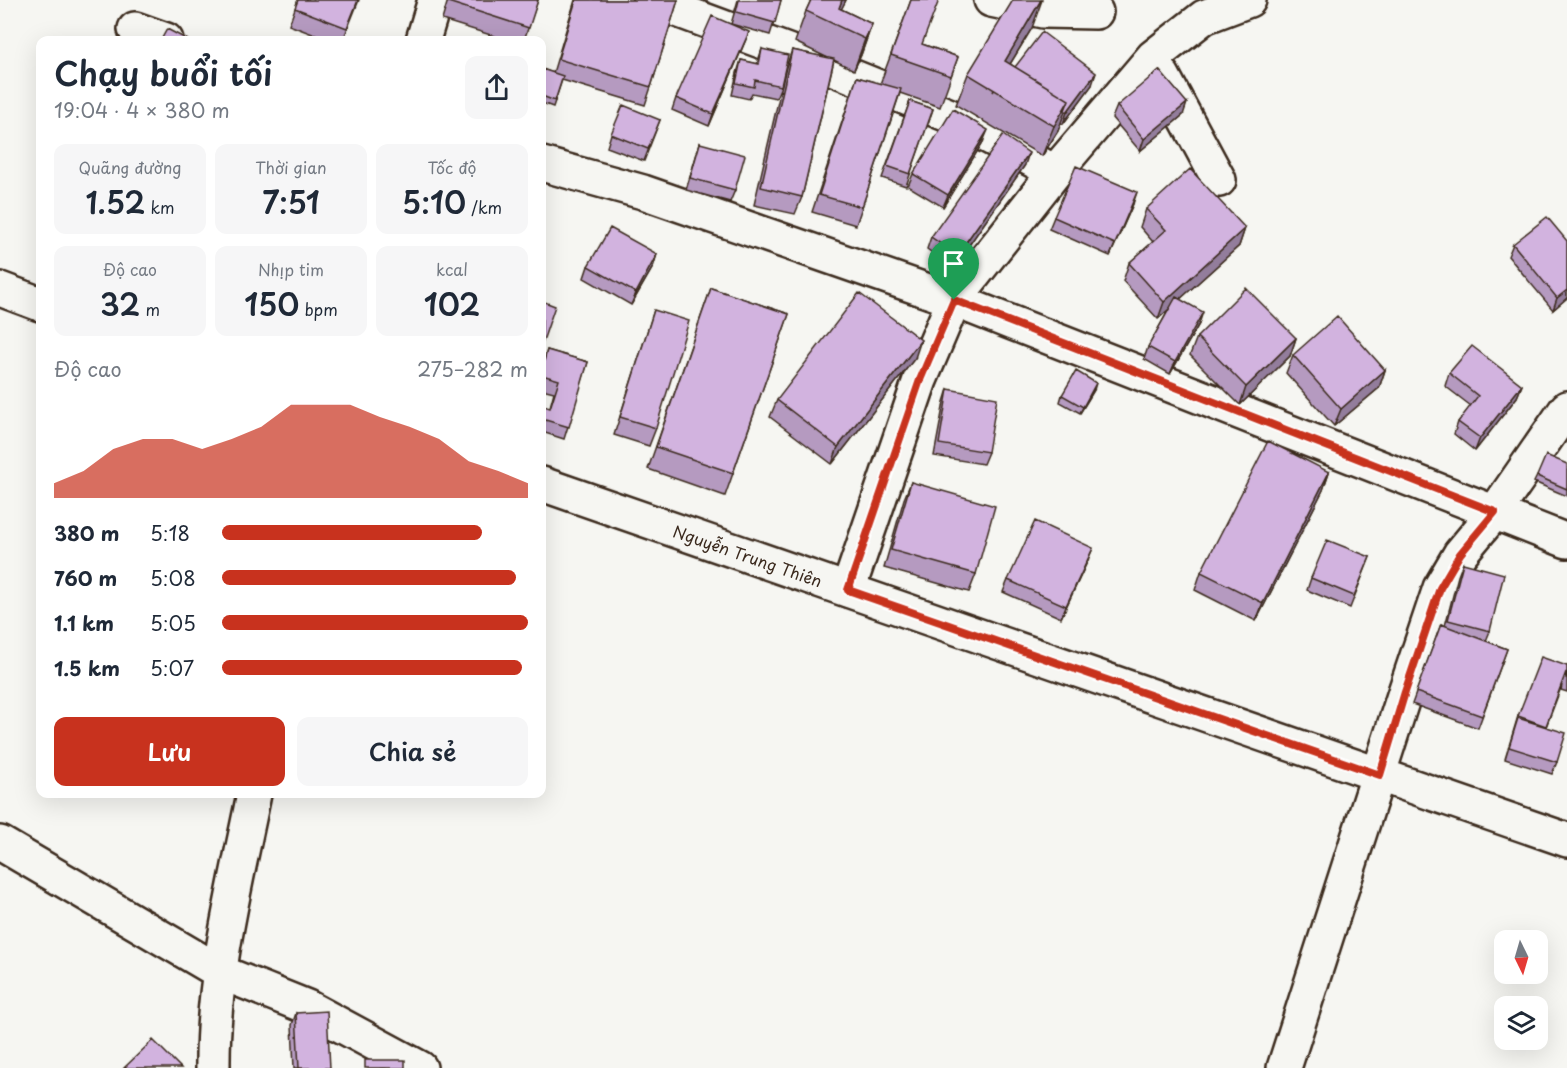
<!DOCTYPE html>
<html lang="vi">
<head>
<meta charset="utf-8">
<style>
	body { margin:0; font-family:"Playpen Sans",sans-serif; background:#f6f6f7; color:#1f2937; height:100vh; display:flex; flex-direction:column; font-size:22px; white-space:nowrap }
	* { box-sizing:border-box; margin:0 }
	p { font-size:20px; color:#747a83 }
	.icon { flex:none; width:33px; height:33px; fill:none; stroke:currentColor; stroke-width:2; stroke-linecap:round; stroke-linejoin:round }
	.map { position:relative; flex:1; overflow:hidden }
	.side { position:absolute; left:36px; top:36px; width:510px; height:762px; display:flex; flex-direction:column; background:#fff; border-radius:12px; box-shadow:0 6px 24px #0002 }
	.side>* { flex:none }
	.needle { width:39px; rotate:175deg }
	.tools { position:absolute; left:1494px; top:930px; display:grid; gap:12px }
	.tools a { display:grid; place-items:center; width:54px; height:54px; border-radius:12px; background:#fff; box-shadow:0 6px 24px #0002; font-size:30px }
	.pin { position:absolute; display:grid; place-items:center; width:51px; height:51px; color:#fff; margin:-62px -26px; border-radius:50% 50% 50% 0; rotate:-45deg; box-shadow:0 0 6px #0007 }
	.pin .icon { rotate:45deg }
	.round { display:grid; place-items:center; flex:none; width:63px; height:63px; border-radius:12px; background:#f6f6f7 }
	.overview { display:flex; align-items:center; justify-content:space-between; height:102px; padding:0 18px }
	h1 { font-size:33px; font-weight:600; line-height:45px }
	.figures { display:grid; grid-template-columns:repeat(3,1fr); gap:9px; height:102px; padding:6px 18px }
	.figures div { display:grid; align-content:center; border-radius:12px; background:#f6f6f7; text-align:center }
	.figures b { font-size:30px; font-weight:600 }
	.figures small { font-size:16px; font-weight:400 }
	.figures p { font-size:16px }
	.chart { height:168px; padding:12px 18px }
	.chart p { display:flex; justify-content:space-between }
	.chart svg { width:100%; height:108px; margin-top:6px; fill:#c8321e; opacity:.7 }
	.cta { display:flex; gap:12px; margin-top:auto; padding:12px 18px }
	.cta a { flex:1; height:69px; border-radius:12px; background:#c8321e; color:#fff; font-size:24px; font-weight:600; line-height:69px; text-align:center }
	.cta a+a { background:#f6f6f7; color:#1f2937 }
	ul { padding:0 18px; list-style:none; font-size:20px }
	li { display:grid; grid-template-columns:96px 72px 1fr; align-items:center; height:45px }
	li i { height:15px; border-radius:8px; background:#c8321e }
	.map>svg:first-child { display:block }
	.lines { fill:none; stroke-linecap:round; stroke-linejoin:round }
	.street-casing { stroke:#3b2a1e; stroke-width:38 }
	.secondary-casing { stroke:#3b2a1e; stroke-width:38 }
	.street { stroke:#f6f6f2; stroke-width:33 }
	.secondary { stroke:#f6f6f2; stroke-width:33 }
	.wall { fill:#b59ac0; stroke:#3b2a1e; stroke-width:1.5 }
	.shaded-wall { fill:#937d9c; stroke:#3b2a1e; stroke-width:1.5 }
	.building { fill:#d2b3df; stroke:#3b2a1e; stroke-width:1.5 }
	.route-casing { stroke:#fff; stroke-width:12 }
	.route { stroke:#c8321e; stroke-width:8 }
	.labels { text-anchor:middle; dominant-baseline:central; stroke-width:4.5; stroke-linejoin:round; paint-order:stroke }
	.street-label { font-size:16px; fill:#3b2a1e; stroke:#f6f6f2 }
</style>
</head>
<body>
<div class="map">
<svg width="1567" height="1068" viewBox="0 0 1567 1068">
	<rect width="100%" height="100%" fill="#f6f6f2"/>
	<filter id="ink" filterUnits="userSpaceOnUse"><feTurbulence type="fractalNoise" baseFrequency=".0167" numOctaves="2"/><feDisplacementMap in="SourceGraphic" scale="12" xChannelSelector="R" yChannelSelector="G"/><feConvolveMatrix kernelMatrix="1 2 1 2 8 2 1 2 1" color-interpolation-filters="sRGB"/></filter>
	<g filter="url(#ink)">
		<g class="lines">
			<g class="street-casing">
				<path id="street" d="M650 0 812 60 948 115 1055 172
					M991 0 1043 11 1096 12
					M135 29 166 40
					M423 40 435 0
					M1163 76 1219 180
					M542 164 643 192 954 300 1567 541
					M848 590 920 380 954 300 1055 172 1153 57 1204 17 1249 0
					M0 843 220 972 307 1007 420 1068
					M213 1068C212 975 236 884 254 794
					M1284 1068 1405 692 1440 588 1460 554 1495 512 1567 408"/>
			</g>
			<g class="secondary-casing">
				<g id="secondary">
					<path d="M0 289 40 304"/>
					<path id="s1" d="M542 484 1567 840"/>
				</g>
			</g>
			<use href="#street" class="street"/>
			<use href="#secondary" class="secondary"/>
		</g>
		<path class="wall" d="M298 0H359L343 40H328L289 25Z
			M448 0H538L524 40H507L442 20Z
			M575 0H678L651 87 645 105 562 80 553 107 542 103V69L553 73Z
			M738 0H781L770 35 731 24Z
			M811 0H846L841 9 872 24 861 55 854 70 834 60 802 197 795 214 754 205 786 67 792 50 828 58 795 42 806 11Z
			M911 0 922 44 958 57 940 107 900 93 856 225 812 212 857 77 880 84Z
			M1032 28 1010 64 1015 67 1092 85 1063 124 1061 123 1058 131 1042 156 956 105 968 74Z
			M749 32 709 126 672 110 676 98Z
			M762 49 781 86 776 98 752 93 749 99 732 95 737 73 741 60 757 64Z
			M910 101 933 109 906 186 882 178Z
			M1117 106 1183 115 1140 151 1112 118Z
			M660 120 644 161 607 147 611 134Z
			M983 142 943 207 908 186 913 174Z
			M700 143 735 190 730 202 686 190Z
			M1025 165 953 268 927 249 931 237Z
			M1133 204 1110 256 1049 229 1054 217Z
			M1146 209 1245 228 1239 246 1180 299 1199 324 1170 374 1144 359 1148 347 1169 309 1158 319 1123 281 1129 263 1153 242 1140 227Z
			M1567 241V298L1553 310 1508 256 1513 244Z
			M657 254 653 267 631 305 584 278 588 266Z
			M711 288 789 314 725 496 648 469Z
			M654 310 656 428 649 446 614 435Z
			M1197 337 1296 338 1290 356 1240 405 1190 355Z
			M547 350 588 362 564 439 542 432V405L550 407 554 392 542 389V367Z
			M1293 355 1385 370 1379 388 1334 426 1286 373Z
			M915 358 832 464 770 417 777 400Z
			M1449 373 1522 385 1517 397 1475 451 1454 434 1458 422 1471 406 1445 386Z
			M948 389 988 452 983 464 934 456 944 402Z
			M1094 390 1080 413 1060 402 1062 395Z
			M1567 464V496L1534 482 1537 476Z
			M1329 472 1323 490 1256 621 1195 590 1201 572Z
			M911 482 976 574 969 592 884 568 904 499Z
			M1370 557 1350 608 1307 590 1311 578Z
			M1088 560 1061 618 1003 592 1008 580Z
			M1463 563 1490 631 1486 641 1507 649 1478 728 1412 704 1441 624 1445 626 1458 576Z
			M1567 666V692L1561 690 1562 685 1546 727 1557 762 1552 774 1505 759 1518 716Z
			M296 1013 330 1068H294L292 1025Z"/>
		<path class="shaded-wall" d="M842 0H846L834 24 839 8Z
			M1041 0H1042L1032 28 993 92 1005 61Z
			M872 24 861 55 854 70 865 39Z
			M749 32 744 44 709 126 713 114Z
			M1096 73 1092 85 1063 124 1067 112Z
			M1069 100 1058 131 1042 156 1054 126Z
			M1187 103 1183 115 1140 151 1144 139Z
			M988 130 983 142 943 207 948 195Z
			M1029 153 1025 165 953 268 957 255Z
			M1137 192 1133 204 1110 256 1115 244Z
			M1245 228 1239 246 1158 319 1164 302Z
			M657 254 653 267 631 305 636 293Z
			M1567 290V298L1553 310 1557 298Z
			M1203 312 1199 324 1170 374 1175 362Z
			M1296 338 1290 356 1240 405 1246 387Z
			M921 340 915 358 832 464 838 447Z
			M1385 370 1379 388 1334 426 1341 409Z
			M1096 383 1094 390 1080 413 1083 407Z
			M1522 385 1517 397 1475 451 1480 438Z
			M1329 472 1323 490 1256 621 1263 603Z
			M1093 548 1088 560 1061 618 1066 606Z"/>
		<path class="building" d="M298 0H358L347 28 295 8Z
			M449 0H538L529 28 448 2Z
			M576 0H678L651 87 558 59Z
			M739 0H781L775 23 736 12Z
			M811 0H842L839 8 872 24 865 39 806 11Z
			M911 0H939L922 44 958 57 951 76 891 55Z
			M1013 0H1041L1005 61 1069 100 1054 126 968 74Z
			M712 16 749 32 713 114 676 98Z
			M167 29 188 40H161Z
			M1042 32 1096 73 1067 112 1065 110 1069 100 1015 67Z
			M762 49 788 55 781 86 755 80 754 87 736 83 741 60 759 64Z
			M792 50 834 59 802 197 761 187Z
			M542 69 563 76 555 101 542 96Z
			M1159 70 1187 103 1144 139 1117 106Z
			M857 77 901 89 862 207 819 195Z
			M910 101 933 109 910 174 887 166Z
			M623 105 660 120 648 149 611 134Z
			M953 109 988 130 948 195 913 174Z
			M1003 135 1029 153 957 255 931 237Z
			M700 143 745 155 735 190 690 178Z
			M1076 166 1137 192 1115 244 1054 217Z
			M1190 169 1245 228 1164 302 1129 263 1166 230 1146 209Z
			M1547 217 1567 241V290L1557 298 1513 244Z
			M610 228 657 254 636 293 588 266Z
			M711 288 789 314 733 473 656 447Z
			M1246 288 1296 338 1246 387 1197 337Z
			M859 293 921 340 838 447 777 400Z
			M1176 297 1203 312 1175 362 1148 347Z
			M542 301 555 306 542 344Z
			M654 310 689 321 656 428 620 417Z
			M1337 316 1385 370 1341 409 1293 355Z
			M1472 346 1522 385 1480 438 1458 422 1478 396 1449 373Z
			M547 350 588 362 569 427 542 419V405L550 408 559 380 542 375V369Z
			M1076 371 1096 383 1083 407 1062 395Z
			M948 389 997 398 988 452 939 444Z
			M1268 441 1329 472 1263 603 1201 572Z
			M1546 455 1567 464V489L1537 476Z
			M911 482 995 506 976 574 891 550Z
			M1035 521 1093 548 1066 606 1008 580Z
			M1327 540 1370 557 1354 596 1311 578Z
			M1463 563 1504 574 1490 631 1448 620Z
			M1441 624 1507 649 1482 716 1416 692Z
			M1541 657 1567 666V678H1566V672L1546 726 1518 716Z
			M1518 718 1566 733 1557 762 1509 747Z
			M327 1011 330 1068H299L296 1013Z
			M153 1040 181 1068H124Z
			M365 1060H405V1068H365Z"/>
	</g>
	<g class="lines" filter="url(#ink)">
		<g class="route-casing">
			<path id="route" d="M954 300 1495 512 1460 554 1440 588 1405 692 1380 775 848 590 920 380Z"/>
		</g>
		<use href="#route" class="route"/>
	</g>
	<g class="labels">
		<g class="street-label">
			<text stroke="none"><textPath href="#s1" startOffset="218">Nguyễn Trung Thiên</textPath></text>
		</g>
	</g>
</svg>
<div class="tools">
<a><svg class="needle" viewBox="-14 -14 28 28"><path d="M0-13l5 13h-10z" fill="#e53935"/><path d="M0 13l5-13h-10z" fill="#747a83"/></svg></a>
<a><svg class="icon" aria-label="layers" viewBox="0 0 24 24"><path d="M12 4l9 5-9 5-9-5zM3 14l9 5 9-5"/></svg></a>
</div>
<div class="pin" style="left:954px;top:300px;background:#1e9e55"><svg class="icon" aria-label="arrive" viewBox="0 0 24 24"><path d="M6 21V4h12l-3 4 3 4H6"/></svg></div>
<section class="side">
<div class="overview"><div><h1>Chạy buổi tối</h1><p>19:04 · 4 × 380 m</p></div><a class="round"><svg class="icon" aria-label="share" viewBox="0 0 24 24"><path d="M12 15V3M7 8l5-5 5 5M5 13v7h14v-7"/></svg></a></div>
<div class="figures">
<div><p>Quãng đường</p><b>1.52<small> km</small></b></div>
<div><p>Thời gian</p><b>7:51</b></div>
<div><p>Tốc độ</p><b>5:10<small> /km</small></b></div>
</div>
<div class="figures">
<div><p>Độ cao</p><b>32<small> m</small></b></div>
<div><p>Nhịp tim</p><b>150<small> bpm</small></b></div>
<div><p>kcal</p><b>102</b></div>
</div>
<div class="chart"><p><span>Độ cao</span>275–282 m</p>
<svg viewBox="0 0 160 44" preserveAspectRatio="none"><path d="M0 44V38L10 33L20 24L30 20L40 20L50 24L60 20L70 15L80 6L90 6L100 6L110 11L120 15L130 20L140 29L150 33L160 38V44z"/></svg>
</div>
<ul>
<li><b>380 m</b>5:18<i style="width:85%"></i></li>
<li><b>760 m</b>5:08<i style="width:96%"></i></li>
<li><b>1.1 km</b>5:05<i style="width:100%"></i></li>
<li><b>1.5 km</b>5:07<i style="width:98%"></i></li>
</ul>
<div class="cta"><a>Lưu</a><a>Chia sẻ</a></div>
</section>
</div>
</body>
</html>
